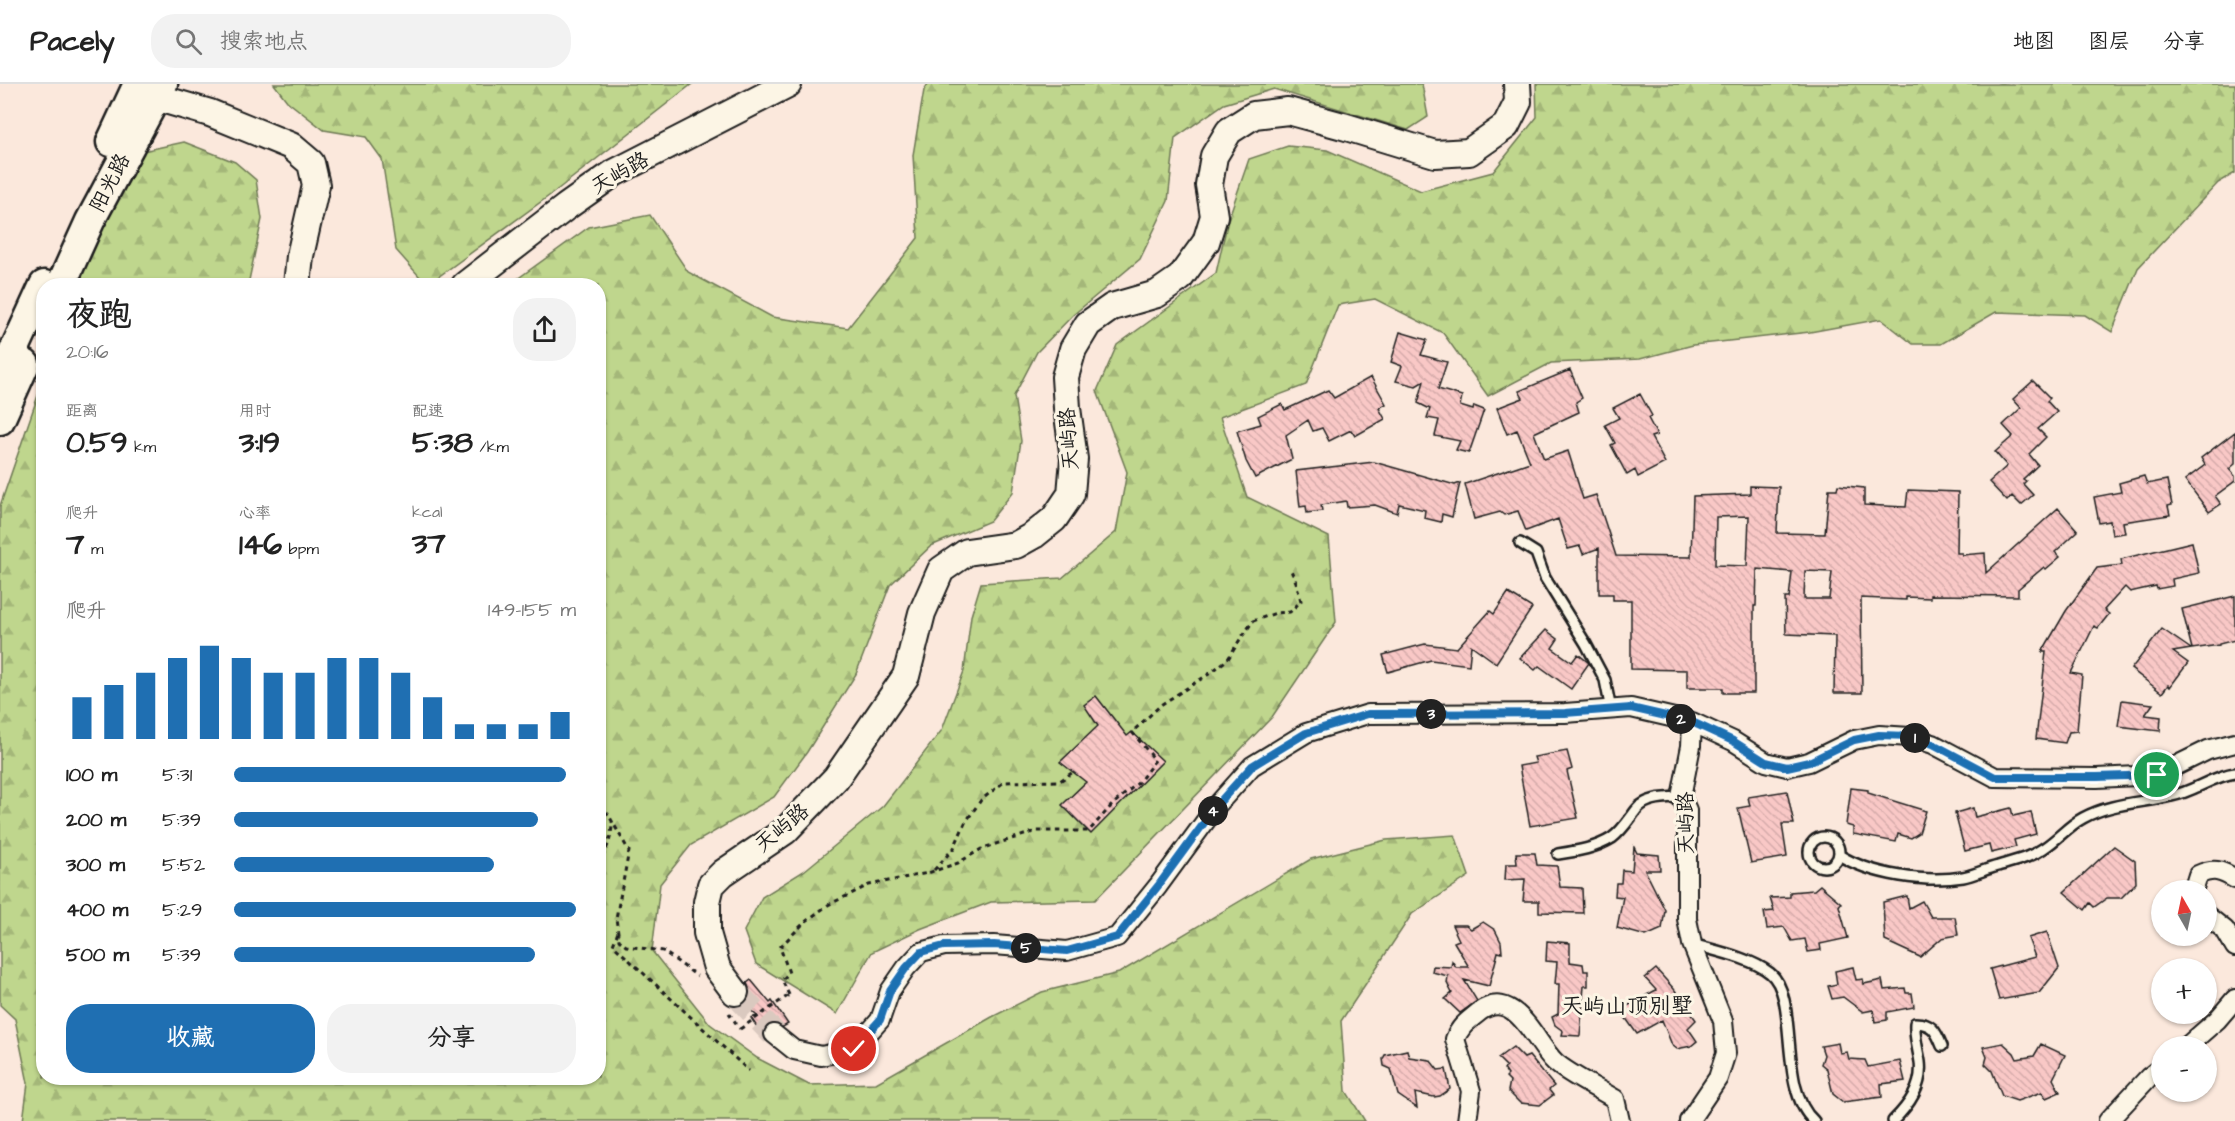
<!DOCTYPE html>
<html lang="zh">
<head>
<meta charset="utf-8">
<style>
	body { margin:0; font-family:"Architects Daughter","LXGW WenKai TC",sans-serif; background:#f2f2f2; color:#222; height:100vh; display:flex; flex-direction:column; font-size:22px; white-space:nowrap }
	* { box-sizing:border-box; margin:0 }
	p { font-size:20px; color:#767676 }
	.icon { flex:none; width:33px; height:33px; fill:none; stroke:currentColor; stroke-width:2; stroke-linecap:round; stroke-linejoin:round }
	.map { position:relative; flex:1; overflow:hidden }
	.details { position:absolute; left:36px; top:194px; width:570px; height:807px; display:flex; flex-direction:column; background:#fff; border-radius:24px; box-shadow:0 2px 4px #0004 }
	.details>* { flex:none }
	.needle { width:39px; rotate:351deg }
	.tools { position:absolute; left:2151px; top:796px; display:grid; gap:12px }
	.tools a { display:grid; place-items:center; width:66px; height:66px; border-radius:50%; background:#fff; box-shadow:0 2px 4px #0004; font-size:30px }
	.pin { position:absolute; display:grid; place-items:center; width:51px; height:51px; color:#fff; margin:-26px; border:3px solid #fff; border-radius:50%; box-shadow:0 2px 6px #0007 }
	.km { position:absolute; width:30px; height:30px; margin:-15px; border-radius:50%; background:#222; color:#fff; font-size:16px; line-height:30px; text-align:center }
	.round { display:grid; place-items:center; flex:none; width:63px; height:63px; border-radius:24px; background:#f2f2f2 }
	.overview { display:flex; align-items:center; justify-content:space-between; height:102px; padding:0 30px }
	h1 { font-size:33px; font-weight:700; line-height:45px }
	.metrics { display:grid; grid-template-columns:repeat(3,1fr); gap:9px; height:102px; padding:6px 30px }
	.metrics div { display:grid; align-content:center }
	.metrics b { font-size:30px; font-weight:700 }
	.metrics small { font-size:16px; font-weight:400 }
	.metrics p { font-size:16px }
	.chart { height:168px; padding:12px 30px }
	.chart p { display:flex; justify-content:space-between }
	.chart svg { width:100%; height:108px; margin-top:6px; stroke:#1f6fb2; stroke-width:6 }
	.button { display:flex; gap:12px; margin-top:auto; padding:12px 30px }
	.button a { flex:1; height:69px; border-radius:24px; background:#1f6fb2; color:#fff; font-size:24px; font-weight:700; line-height:69px; text-align:center }
	.button a+a { background:#f2f2f2; color:#222 }
	ul { padding:0 30px; list-style:none; font-size:20px }
	li { display:grid; grid-template-columns:96px 72px 1fr; align-items:center; height:45px }
	li i { height:15px; border-radius:8px; background:#1f6fb2 }
	header { display:flex; align-items:center; gap:36px; box-sizing:border-box; height:84px; padding:0 30px; background:#fff; border-bottom:2px solid #e0e0e0 }
	header strong { font-size:28px }
	nav { display:flex; gap:33px; margin-inline-start:auto; font-size:21px }
	.search { width:420px; height:54px; background:#f2f2f2; display:flex; align-items:center; gap:15px; box-sizing:border-box; padding:0 21px; border-radius:24px; color:#767676; font-size:22px }
	.map>svg:first-child { display:block }
	.forest { fill:url(#forest-firs); stroke:#6e7954; stroke-width:1.5 }
	.building { fill:url(#building-back-hatch); stroke:#1c1c1c; stroke-width:1.5; fill-rule:evenodd }
	.lines { fill:none; stroke-linecap:round; stroke-linejoin:round }
	.secondary-tunnel { stroke:#dac9bf; stroke-width:26; stroke-dasharray:26 13; stroke-linecap:butt }
	.lane-casing { stroke:#1c1c1c; stroke-width:14 }
	.street-casing { stroke:#1c1c1c; stroke-width:22 }
	.secondary-casing { stroke:#1c1c1c; stroke-width:30 }
	.primary-casing { stroke:#1c1c1c; stroke-width:33 }
	.path { stroke:#1c1c1c; stroke-width:3; stroke-dasharray:4.5 4.5; stroke-linecap:butt }
	.lane { stroke:#fcf5e5; stroke-width:9 }
	.street { stroke:#fcf5e5; stroke-width:18 }
	.secondary { stroke:#fcf5e5; stroke-width:26 }
	.primary { stroke:#fcf5e5; stroke-width:28 }
	.path-bridge { stroke:#1c1c1c; stroke-width:3; stroke-dasharray:4.5 4.5; stroke-linecap:butt }
	.route-casing { stroke:#fff; stroke-width:12 }
	.route { stroke:#1f6fb2; stroke-width:8 }
	.labels { text-anchor:middle; dominant-baseline:central; stroke-width:6; stroke-linejoin:round; paint-order:stroke }
	.street-label { font-size:21px; fill:#1c1c1c; stroke:#fcf5e5 }
	.neighbourhood-label { font-size:22px; fill:#1c1c1c; stroke:#fcf5e5 }
</style>
</head>
<body>
<header>
<strong>Pacely</strong>
<div class="search"><svg class="icon" aria-label="search" viewBox="0 0 24 24"><circle cx="10" cy="10" r="6"/><path d="M15 15l6 6"/></svg>搜索地点</div>
<nav><a>地图</a><a>图层</a><a>分享</a></nav>
</header>
<div class="map">
<svg width="2235" height="1037" viewBox="0 0 2235 1037">
	<defs>
		<pattern id="forest-firs" width="22" height="20" patternUnits="userSpaceOnUse" patternTransform="scale(1.5)"><rect width="22" height="20" fill="#bfd68d"/><path d="M5 1l3.5 6h-7zM16 11l3.5 6h-7z" fill="#a4b779"/></pattern>
		<pattern id="building-back-hatch" width="6" height="6" patternUnits="userSpaceOnUse" patternTransform="scale(1.5)"><rect width="6" height="6" fill="#f9c8c6"/><path d="M-1 5l2 2M0 0l6 6M5-1l2 2" fill="none" stroke="#d5abaa"/></pattern>
	</defs>
	<rect width="100%" height="100%" fill="#fbe8dc"/>
	<filter id="ink" filterUnits="userSpaceOnUse"><feTurbulence type="fractalNoise" baseFrequency=".0167" numOctaves="2"/><feDisplacementMap in="SourceGraphic" scale="12" xChannelSelector="R" yChannelSelector="G"/><feConvolveMatrix kernelMatrix="1 2 1 2 8 2 1 2 1" color-interpolation-filters="sRGB"/></filter>
	<g filter="url(#ink)">
		<path class="forest" d="M274 0H692L553 109 427 201 396 166 382 75 366 53 324 46 287 17Z
			M928 0H1422L1428 33 1408 46 1274 5 1224 20 1175 54 1168 117 1140 175 1073 231 1037 268 1014 312 1021 357 1013 408 990 437 931 462 890 501 856 590 807 668 774 713 691 761 660 800 652 867 710 940 757 974 809 1001 876 999 992 933 1042 908 1119 889 1311 775 1386 756 1455 751 1469 792 1412 830 1341 937 1346 1007 1365 1037H23L28 999 15 935 0 921V422L43 297 44 993H598V201H509L589 143 650 131 688 188 772 233 848 244 918 154 913 71 924 6Z
			M1536 0H2235V89L2218 99 2138 184 2112 248 2085 231 1996 228 1941 260H1913L1881 235 1810 248 1693 261 1640 275 1551 279 1488 312 1443 249 1375 215 1338 221 1306 301 1220 333 1247 413 1329 453 1336 538 1272 633 1095 816 991 818 920 845 872 868 837 930 756 880 744 847 762 813 804 787 883 722 942 646 964 587 971 532 981 499 1062 494 1116 448 1127 388 1097 307 1117 261 1216 189 1228 136 1249 75 1288 62 1327 66 1421 107 1493 88 1537 33Z
			M184 58 235 78 256 96 262 135 248 201H77L86 176 143 67Z"/>
		<path class="building" d="M1400 248 1427 256 1421 271 1447 278 1438 305 1462 312 1460 322 1473 326 1474 322 1484 326 1469 369 1456 366 1460 357 1435 352 1439 336 1427 334 1430 325 1418 319 1424 297 1416 302 1396 297 1402 282 1391 278Z
			M1570 286 1582 314 1576 318 1579 328 1534 349 1544 375 1568 367 1583 415 1596 411 1616 472 1691 473 1693 412 1750 410V402L1779 403 1777 449 1825 450 1829 405H1837L1838 401 1864 404V421L1906 423 1908 406 1958 408 1957 469H1962V471L1985 469 1986 489 2058 424 2078 447 2055 468 2060 473 2046 485 2044 483 2018 505V512L1930 511V514L1906 513V516L1861 514 1862 609H1834L1835 552 1786 550 1785 514H1789L1792 488 1757 485 1756 522H1754V609H1723V604H1687V586L1631 585V516H1613V510H1599V464L1583 470 1580 462 1568 465 1558 435 1526 447 1518 427 1504 431 1500 428 1474 435 1465 400 1530 378 1517 346 1507 350 1497 324 1523 314 1519 307ZM1749 432 1747 482 1715 481 1716 433ZM1805 487 1832 488 1829 515H1804Z
			M1371 293 1386 320 1379 324 1385 335 1355 352 1351 346 1329 357 1322 344 1313 347 1308 336 1286 351 1292 375 1255 394 1246 377 1237 347 1261 340 1258 332 1282 320 1285 326 1328 306 1334 314Z
			M2033 297 2050 314 2047 317 2057 328 2038 345 2046 353 2029 370 2038 381 2023 395 2026 397 2023 400 2033 411 2021 421 2012 412 2007 417 1989 398 2007 382 1995 368 2013 352 2003 341 2021 324 2013 315Z
			M1640 310 1652 332 1648 334 1657 351 1651 353 1665 379 1638 393 1635 386 1627 391 1611 361 1615 359 1605 341 1619 334 1613 324Z
			M2235 348V380L2229 385 2235 392V397L2215 412 2221 420 2209 428 2185 396 2205 381 2201 374Z
			M1374 378 1455 401 1460 399 1452 433 1442 430 1441 438 1424 434 1425 426 1399 420 1397 429 1375 421 1347 423 1346 417 1321 421 1322 427 1307 429 1306 422 1300 423 1296 387Z
			M2144 392 2147 400 2167 396 2172 421 2168 422 2170 431 2123 438 2125 449 2112 451 2110 437 2099 439 2094 413 2121 408 2119 399Z
			M2192 458 2199 489 2172 495 2173 502 2157 505 2156 502 2130 508 2125 503 2104 526 2109 530 2098 544 2094 542 2071 589 2082 591 2077 647 2069 648 2065 659 2036 655 2046 568H2042L2066 527 2097 484 2122 481 2121 475Z
			M1508 509 1532 524 1496 579 1471 561 1469 581 1431 576 1388 588 1383 571 1425 560 1457 564 1490 527 1494 530Z
			M2235 512V556L2219 560V561L2192 565 2182 525Z
			M2162 545 2191 565 2173 568 2188 579 2170 603 2168 601 2162 609 2131 585Z
			M1546 546 1558 555 1552 564 1572 578 1578 570 1589 579 1571 605 1539 582 1535 586 1520 574Z
			M1096 612 1127 652 1132 648 1163 677 1091 750 1062 721 1086 698 1060 678 1098 642 1084 621Z
			M2122 616 2153 620 2145 631 2161 633 2160 647 2118 642Z
			M1567 667 1572 685 1567 687 1578 734 1530 742 1519 682 1536 679 1534 673Z
			M1851 704 1868 706V709L1926 727 1919 749 1911 754 1898 750 1896 758 1853 750V743L1846 741Z
			M1787 707 1794 740H1782L1787 773 1751 779 1738 724 1750 722 1748 713Z
			M1973 724 1975 733 2011 724 2013 732 2031 728 2036 750 2014 756 2016 763 1991 769 1989 761 1965 767 1955 729Z
			M2114 762 2135 777 2136 799 2121 814H2107L2094 823 2090 819 2085 826 2064 808Z
			M1634 763 1637 769 1659 771 1660 786H1645L1665 826 1662 845 1646 852 1617 844 1623 813 1615 812 1616 799H1621L1622 786 1632 787Z
			M1516 769H1535L1537 781 1557 782 1560 803 1582 804 1583 829 1539 828V817H1523L1525 795 1505 796 1506 780H1517Z
			M1820 801 1841 819 1839 822 1848 854 1820 860 1821 866 1808 868 1805 855 1792 857 1784 843 1767 845 1764 828 1774 827 1770 814 1790 813V808L1814 806Z
			M1907 812 1909 824 1922 817 1931 833H1955L1958 851 1942 854 1920 873 1885 857 1883 818Z
			M1483 838 1495 846 1501 858 1502 869 1498 868 1489 902 1464 896 1477 917 1460 929 1445 915 1452 909 1447 899 1448 892 1432 888 1433 882 1451 883 1452 877 1456 883H1469L1454 858 1459 856 1452 841H1466L1471 845Z
			M2047 848 2059 884 2039 909 1999 916 1990 885 2035 873 2028 854Z
			M1547 857 1570 859V878L1583 880 1584 887H1588V902H1584L1580 952 1562 951 1563 947 1555 941 1552 933 1558 930 1559 900H1555L1557 878 1546 877Z
			M1853 883 1856 896 1863 895 1864 900 1882 896 1884 906 1905 904 1906 909H1912L1914 923 1887 928V936L1875 938 1873 926 1863 928 1843 913 1832 915 1828 902 1837 900 1835 887Z
			M1656 885 1674 905 1696 936 1688 944 1697 957 1691 962 1677 965 1672 961 1662 936 1637 950 1620 926 1656 906 1645 894Z
			M751 896 770 919 772 917 788 940 783 943 776 939 769 940 765 943 763 952 751 934 757 932 744 920 748 914 750 907 747 899Z
			M1838 959 1840 969 1847 968 1849 975 1865 976 1868 983 1900 977 1905 997 1881 1000 1882 1013 1843 1018 1833 1010 1827 985 1821 980 1824 971 1821 962Z
			M2003 959 2014 969 2017 975 2034 972 2041 960 2065 971 2053 995 2060 1008 2046 1014 2042 1008 2017 1017 2002 1012 1992 987 1985 980 1987 973 1983 963Z
			M1513 963 1524 974 1529 972 1554 1002 1549 1006 1553 1011 1540 1021 1520 1019 1508 1007 1510 997 1506 993 1508 991 1504 985 1507 983 1498 974Z
			M1407 966 1409 973 1430 976 1438 986 1446 985 1450 1005 1440 1012 1434 1013 1415 1009 1417 1024 1398 1011 1391 985 1384 982 1383 975 1385 971Z"/>
		<g class="lines">
			<path class="secondary-tunnel" d="M735 908 774 950"/>
			<g class="lane-casing">
				<path id="lane" d="M1520 459 1536 469 1545 494 1586 560 1605 596 1611 626
					M1809 768a15 15 0 1 1 30 0a15 15 0 1 1-30 0Z
					M1558 770C1578 767 1596 764 1612 754 1623 746 1629 735 1637 725 1647 713 1666 714 1681 713
					M1839 771C1871 791 1926 799 1963 793 1974 791 1986 785 1998 782 2014 777 2030 774 2044 764 2058 755 2068 742 2083 734 2110 719 2142 719 2171 712 2194 708 2212 692 2235 689
					M1692 860C1716 867 1751 874 1770 889 1800 913 1777 1004 1814 1037
					M1893 1037C1909 1021 1923 1002 1920 978 1918 965 1914 953 1915 939 1932 939 1936 947 1942 962"/>
			</g>
			<g class="street-casing">
				<path id="street" d="M1692 638 1733 657 1766 678 1787 683 1809 678 1854 656 1879 651 1910 653 1933 660 1995 693 2097 694 2157 691 2208 666 2235 659
					M2193 807 2198 791C2213 784 2221 786 2235 795
					M2206 831 2225 846 2235 863
					M774 950 794 966 821 972 854 965 880 936 890 907 906 884 921 868 944 862 994 861 1067 867 1117 853 1158 802 1218 720 1252 682 1306 649 1368 630 1565 629 1631 624 1692 638 1691 662 1681 713 1687 726V835L1692 860 1723 937 1726 969 1718 994 1689 1037
					M2186 963 2217 936 2235 915
					M1467 1037 1471 1007 1455 955C1461 941 1467 938 1479 928 1515 902 1535 959 1555 978 1568 990 1599 1005 1615 1015L1620 1037
					M2108 1037 2149 993 2162 983"/>
			</g>
			<g class="secondary-casing">
				<path id="secondary" d="M140 2 155 13 210 29 291 62 311 79 316 101 300 172 297 201
					M465 201 566 123 614 89 788 0
					M735 908 717 884 707 849V818L711 801 723 789 785 747 836 694 906 592 922 529 941 486 967 468 1016 461 1034 451 1054 435 1071 410 1074 375 1067 324 1065 293 1073 265 1088 240 1112 223 1157 210 1180 194 1206 158 1214 132 1209 101 1214 72 1229 47 1254 31 1288 27 1343 42 1435 70 1469 68 1506 42 1518 18 1517 0"/>
			</g>
			<g class="primary-casing">
				<path id="primary" d="M111 58 138 0
					M61 201 90 137 163 0
					M0 297 44 201
					M0 336 25 280"/>
			</g>
			<path class="path" d="M598 722 608 730 629 767 616 834 619 856 626 862 663 867 697 892
				M598 781C606 767 612 755 612 738
				M934 786 954 764 965 739 981 716 1004 698 1060 697 1073 688
				M618 848 613 861 749 987
				M789 911 782 896 789 889 780 863 805 838 828 821 869 801 928 789 958 779 983 764 1037 747H1089L1112 721 1139 698 1155 676 1132 648 1162 620 1209 590 1228 575 1239 557 1253 537 1276 529 1290 528 1301 517 1296 498 1290 484
				M729 929 740 945"/>
			<use href="#lane" class="lane"/>
			<use href="#street" class="street"/>
			<use href="#secondary" class="secondary"/>
			<use href="#primary" class="primary"/>
			<path class="path-bridge" d="M740 945 789 911"/>
		</g>
	</g>
	<g class="lines" filter="url(#ink)">
		<g class="route-casing">
			<path id="route" d="M854 965 880 936 890 907 906 884 921 868 944 862 994 861 1067 867 1117 853 1158 802 1218 720 1252 682 1306 649 1368 630 1565 629 1631 624 1692 638 1733 657 1766 678 1787 683 1809 678 1854 656 1879 651 1910 652 1933 660 1995 693H2097L2157 691"/>
		</g>
		<use href="#route" class="route"/>
	</g>
	<g class="labels">
		<g class="street-label">
			<text transform="translate(620 89) rotate(-30)">天屿路</text>
			<text transform="translate(110 99) rotate(-63)">阳光路</text>
			<text transform="translate(1069 355) rotate(-94)">天屿路</text>
			<text transform="translate(1686 739) rotate(-91)">天屿路</text>
			<text transform="translate(782 744) rotate(-40)">天屿路</text>
		</g>
		<g class="neighbourhood-label">
			<text x="1627" y="922">天屿山顶别墅</text>
		</g>
	</g>
</svg>
<div class="tools">
<a><svg class="needle" viewBox="-14 -14 28 28"><path d="M0-13l5 13h-10z" fill="#e53935"/><path d="M0 13l5-13h-10z" fill="#767676"/></svg></a>
<a>+</a>
<a>−</a>
</div>
<div class="pin" style="left:2157px;top:691px;background:#1e9e55"><svg class="icon" aria-label="arrive" viewBox="0 0 24 24"><path d="M6 21V4h12l-3 4 3 4H6"/></svg></div>
<div class="pin" style="left:854px;top:965px;background:#d93025"><svg class="icon" aria-label="check" viewBox="0 0 24 24"><path d="M5 12l5 5 9-10"/></svg></div>
<b class="km" style="left:1915px;top:654px">1</b>
<b class="km" style="left:1681px;top:635px">2</b>
<b class="km" style="left:1431px;top:630px">3</b>
<b class="km" style="left:1213px;top:727px">4</b>
<b class="km" style="left:1026px;top:864px">5</b>
<section class="details">
<div class="overview"><div><h1>夜跑</h1><p>20:16</p></div><a class="round"><svg class="icon" aria-label="share" viewBox="0 0 24 24"><path d="M12 15V3M7 8l5-5 5 5M5 13v7h14v-7"/></svg></a></div>
<div class="metrics">
<div><p>距离</p><b>0.59<small> km</small></b></div>
<div><p>用时</p><b>3:19</b></div>
<div><p>配速</p><b>5:38<small> /km</small></b></div>
</div>
<div class="metrics">
<div><p>爬升</p><b>7<small> m</small></b></div>
<div><p>心率</p><b>146<small> bpm</small></b></div>
<div><p>kcal</p><b>37</b></div>
</div>
<div class="chart"><p><span>爬升</span>149–155 m</p>
<svg viewBox="0 0 160 44" preserveAspectRatio="none"><path d="M5 44V27M15 44V22M25 44V17M35 44V11M45 44V6M55 44V11M65 44V17M75 44V17M85 44V11M95 44V11M105 44V17M115 44V27M125 44V38M135 44V38M145 44V38M155 44V33"/></svg>
</div>
<ul>
<li><b>100 m</b>5:31<i style="width:97%"></i></li>
<li><b>200 m</b>5:39<i style="width:89%"></i></li>
<li><b>300 m</b>5:52<i style="width:76%"></i></li>
<li><b>400 m</b>5:29<i style="width:100%"></i></li>
<li><b>500 m</b>5:39<i style="width:88%"></i></li>
</ul>
<div class="button"><a>收藏</a><a>分享</a></div>
</section>
</div>
</body>
</html>
